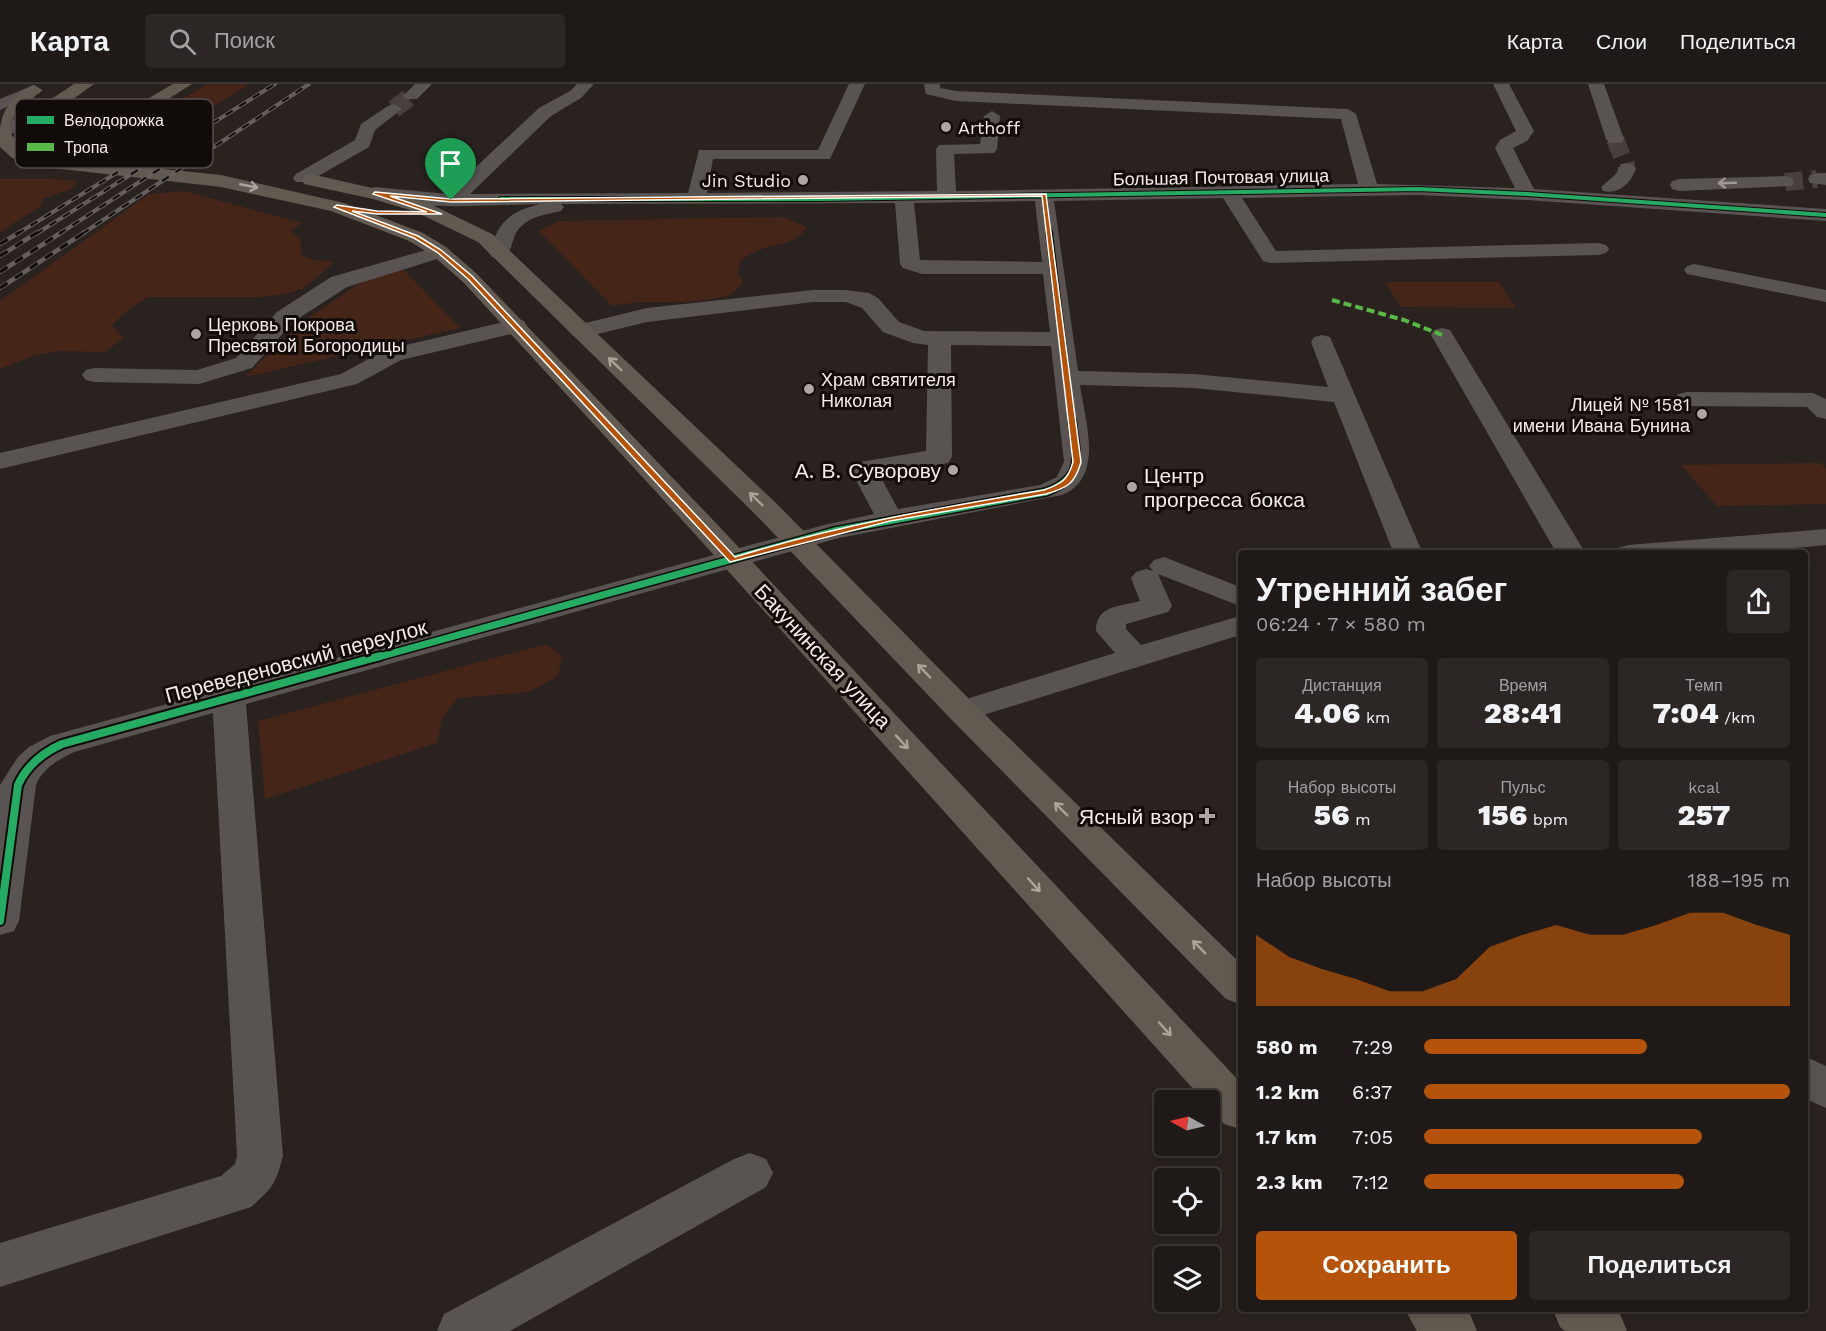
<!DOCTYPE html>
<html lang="ru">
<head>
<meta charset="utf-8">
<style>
	body { margin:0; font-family:"Work Sans",sans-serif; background:#2c2724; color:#f1f3f6; height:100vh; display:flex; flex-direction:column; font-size:22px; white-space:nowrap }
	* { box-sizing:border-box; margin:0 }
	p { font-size:20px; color:#a1a1a1 }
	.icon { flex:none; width:33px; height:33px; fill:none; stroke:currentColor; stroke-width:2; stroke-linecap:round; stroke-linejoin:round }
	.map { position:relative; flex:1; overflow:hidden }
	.sheet { position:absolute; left:1238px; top:466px; width:570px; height:762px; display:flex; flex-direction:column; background:#1f1a17; border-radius:6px; box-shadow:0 3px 9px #0003,0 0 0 2px #3c3836 }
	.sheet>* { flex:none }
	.needle { width:39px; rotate:278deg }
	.controls { position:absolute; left:1154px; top:1006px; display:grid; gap:12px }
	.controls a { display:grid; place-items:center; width:66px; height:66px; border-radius:6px; background:#1f1a17; box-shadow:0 3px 9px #0003,0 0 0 2px #3c3836; font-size:30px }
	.pin { position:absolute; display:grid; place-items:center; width:51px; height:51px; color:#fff; margin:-62px -26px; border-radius:50% 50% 50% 0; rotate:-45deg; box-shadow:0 0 6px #0007 }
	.pin .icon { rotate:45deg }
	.round { display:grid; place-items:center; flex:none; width:63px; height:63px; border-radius:6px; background:#2c2724 }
	.head { display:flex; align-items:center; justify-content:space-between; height:102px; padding:0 18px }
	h1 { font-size:33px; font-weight:800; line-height:45px }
	.figures { display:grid; grid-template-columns:repeat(3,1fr); gap:9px; height:102px; padding:6px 18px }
	.figures div { display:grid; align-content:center; border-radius:6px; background:#2c2724; text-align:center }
	.figures b { font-size:30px; font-weight:800 }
	.figures small { font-size:16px; font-weight:400 }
	.figures p { font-size:16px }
	.chart { height:168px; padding:12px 18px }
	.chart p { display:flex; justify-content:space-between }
	.chart svg { width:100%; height:108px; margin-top:6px; fill:#b45309; opacity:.7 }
	.primary-button { display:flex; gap:12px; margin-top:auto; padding:12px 18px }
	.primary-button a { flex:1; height:69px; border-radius:6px; background:#b45309; color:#fff; font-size:24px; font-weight:800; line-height:69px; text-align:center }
	.primary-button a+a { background:#2c2724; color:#f1f3f6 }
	ul { padding:0 18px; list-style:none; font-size:20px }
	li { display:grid; grid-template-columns:96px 72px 1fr; align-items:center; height:45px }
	li i { height:15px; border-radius:8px; background:#b45309 }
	header { display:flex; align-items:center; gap:36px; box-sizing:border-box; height:84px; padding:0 30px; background:#1f1a17; border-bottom:2px solid #3c3836 }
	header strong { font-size:28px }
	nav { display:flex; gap:33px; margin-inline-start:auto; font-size:21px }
	.search { width:420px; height:54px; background:#2c2724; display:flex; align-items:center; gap:15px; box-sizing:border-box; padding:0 21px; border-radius:6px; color:#a1a1a1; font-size:22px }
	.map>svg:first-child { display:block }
	.green { fill:#462519 }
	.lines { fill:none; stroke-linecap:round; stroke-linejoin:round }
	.minor-tunnel { stroke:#48403d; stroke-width:18; stroke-dasharray:18 9; stroke-linecap:butt }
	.minor { fill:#595452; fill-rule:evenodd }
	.major { fill:#625a50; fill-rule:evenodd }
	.rail-far1-casing { stroke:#645e5d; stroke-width:4 }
	.rail-casing { stroke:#645e5d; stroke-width:4.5 }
	.rail-far1 { stroke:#110b09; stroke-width:2; stroke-dasharray:8; stroke-linecap:butt }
	.rail { stroke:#110b09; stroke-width:3; stroke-dasharray:9; stroke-linecap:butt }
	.quiet { stroke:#58b947; stroke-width:4; stroke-dasharray:8 4; stroke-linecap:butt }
	.cycleway-far3-casing { stroke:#110b09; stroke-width:6 }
	.cycleway-far2-casing { stroke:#110b09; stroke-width:8 }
	.cycleway-far1-casing { stroke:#110b09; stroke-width:10 }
	.cycleway-casing { stroke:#110b09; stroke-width:12 }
	.cycleway-far3 { stroke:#26ab63; stroke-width:4 }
	.cycleway-far2 { stroke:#26ab63; stroke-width:5 }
	.cycleway-far1 { stroke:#26ab63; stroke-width:7 }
	.cycleway { stroke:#26ab63; stroke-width:8 }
	.oneway { stroke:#9f9896 }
	.oneway2 { stroke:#aca29c }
	.route { fill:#b45309; stroke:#fff; stroke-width:1.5; fill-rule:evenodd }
	.poi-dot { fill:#aea5a2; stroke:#110b09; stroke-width:2 }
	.labels { text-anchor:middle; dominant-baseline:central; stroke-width:6; stroke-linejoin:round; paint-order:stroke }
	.far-poi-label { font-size:18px; fill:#f5ebe8; stroke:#110b09; text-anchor:start }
	.far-street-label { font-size:18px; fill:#f5ebe8; stroke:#110b09 }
	.poi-label { font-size:21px; fill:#f5ebe8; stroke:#110b09; text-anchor:end }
	.street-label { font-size:21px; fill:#f5ebe8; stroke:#110b09 }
	.key { fill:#110b09; stroke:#554e4c; stroke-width:1.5 }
	.key-label { font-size:16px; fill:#f5ebe8 }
</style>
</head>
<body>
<header>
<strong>Карта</strong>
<div class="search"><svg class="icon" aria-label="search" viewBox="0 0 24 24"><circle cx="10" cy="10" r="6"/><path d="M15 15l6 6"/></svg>Поиск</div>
<nav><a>Карта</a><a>Слои</a><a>Поделиться</a></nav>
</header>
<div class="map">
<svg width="1826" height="1247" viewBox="0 0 1826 1247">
	<rect width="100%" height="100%" fill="#29221f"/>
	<path class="green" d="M208 0H250L143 64 136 65 132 62 133 53 129 45Z
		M0 95H53L78 97 70 105 43 115 42 121 0 148Z
		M184 107 302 139 290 147C301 155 302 158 301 171L310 175 334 178 303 205 285 210 259 213H148L132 223 112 241 123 254 105 268 59 267 32 272 0 285V217L149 110Z
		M783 133 807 143C795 161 780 158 762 165 754 168 747 172 741 176L738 188 743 199C739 203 734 209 729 211 692 223 649 214 612 222L539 147 560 137Z
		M402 184 460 244 245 293 299 240 363 197Z
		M1386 198H1499L1516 224 1400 223Z
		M1820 379 1826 384V420L1717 422 1681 381Z
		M547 560 562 572 558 592 530 608 458 614 442 635 437 659 265 715 258 637Z"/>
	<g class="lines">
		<path class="minor-tunnel" d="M394 25 411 12
			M1615 55 1627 84
			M1785 98 1817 95"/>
		<path class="minor" d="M415 0H432L417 15H405L403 12Z
			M577 0H594L581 14 551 32 470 110 688 109 699 66H818L849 0H865L830 75H713L707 109 937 107 936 65 939 61 980 60 984 32 992 27 1000 32 997 65 994 69 954 70 956 107 1358 100 1341 35 956 17 926 10 924 0H940V4L956 7 1348 25 1356 30 1377 100 1515 104 1495 64 1500 56 1516 47 1493 0H1509L1534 47 1527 57 1513 64 1534 105 1826 125V137L1527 116 1418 111 1242 114 1276 167 1599 159 1606 161 1609 165 1606 169 1599 171 1270 179 1263 177 1223 114 1054 117 1078 287 1194 290 1328 303 1311 258 1314 253 1322 251 1330 253 1423 470H1394L1334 318 1194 304 1080 301C1085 338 1105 393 1062 411L839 454 246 620 283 1072C276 1099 273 1104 251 1123L0 1203V1159L221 1092 235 1080 237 1072 213 629 74 668C58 676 43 684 36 701L19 837 14 847 0 851V701L18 673 29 663 50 652 824 441 874 430 850 385 854 379 926 367 928 261 913 259 883 248 862 224 846 218H813L647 238 581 254 573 252 570 247 573 242 647 224 813 206H846L869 209 878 214 899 238 924 247 1050 248 1043 190H922L903 184 900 180 895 119 561 120 564 123 561 127C544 131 524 133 515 151 512 158 511 167 506 173H492L489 169C499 138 508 128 540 120 484 121 424 127 368 113L366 109 368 105 375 103 447 110 539 24 570 7ZM1035 117 1042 178 920 176 914 119ZM951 261 1051 262 1064 378 1057 393 1040 401 898 425 879 390 939 381 948 379 952 373Z
			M1588 0H1604L1624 55 1621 59H1609L1606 55Z
			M34 1 42 6 40 9 0 26V15Z
			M62 9 70 14 68 17 8 52 121 66 127 67 130 71 127 75 121 76 0 61V42Z
			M394 20 402 25 375 46 369 63 308 98H296L293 94 296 90 355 56 361 40 388 22Z
			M1627 79 1633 80 1636 84C1632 98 1619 111 1603 107L1601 103 1616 90 1621 80Z
			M1817 89H1826V101L1810 99 1808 95 1810 91Z
			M1785 92 1792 94 1794 98 1792 102 1679 107 1672 105 1670 101 1672 97 1679 95Z
			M440 162 447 164 450 168 447 172 347 203 293 238 252 284 199 300 94 298 86 296 82 291 86 286 94 284 197 286 236 274 277 228 331 193Z
			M1694 180 1826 206V218L1687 190 1684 186 1687 182Z
			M516 235 524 237 527 242 524 247 401 276 357 300 0 385V369L341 290 385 266Z
			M1442 244 1450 246 1453 251 1586 470H1557L1431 251 1434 246Z
			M1687 308 1813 309 1826 315V335L1817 333 1807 323 1687 322 1678 320 1675 315 1678 310Z
			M1826 445V461L1733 470H1614L1618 464 1628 461Z
			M1164 473 1240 503V522L1158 490 1172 522 1168 528 1126 540V545L1141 561 1240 532V551L974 634 962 637 950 634 945 627 950 620 1115 569 1096 547C1096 521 1119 523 1140 517L1131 494 1136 488 1146 485 1153 487 1149 482 1154 476Z
			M1804 972 1826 982V1024L1804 1014Z
			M750 1069 766 1075 773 1089 766 1103 510 1247H437L444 1230 734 1075Z"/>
		<path class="major" d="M74 0H94L62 23 54 37 66 48 98 61 96 54 103 41 173 0H192L116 48 115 59 132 72 129 76 123 77C93 71 56 65 37 38L50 16Z
			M34 1 42 6 18 27 9 40C13 65 24 66 46 73L221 91 344 119 423 149 446 163 477 190 714 437 1240 998V1045L1224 1040 1209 1023V1017H1204L694 449 463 198 432 171 409 157 331 127 221 103 44 83 12 74 0 63C0 36 0 29 18 11 23 7 27 3 34 1Z
			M311 90 385 107 430 120 492 150 776 419 974 620 1240 879V920L1226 915 950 634 756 431 478 158 416 128 373 115 304 100 302 96 304 92Z
			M1405 1226H1465L1470 1230 1477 1247H1417Z
			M1553 1226H1614L1620 1230 1627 1247H1565L1560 1243Z"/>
		<g class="rail-far1-casing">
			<path id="rail-far1" d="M17 150 118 88
				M36 150 275 0
				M59 150 212 51
				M82 150 309 0"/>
		</g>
		<g class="rail-casing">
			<path id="rail" d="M0 160 20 148
				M0 172 38 148
				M0 188 62 148
				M0 204 85 148"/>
		</g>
		<use href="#rail-far1" class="rail-far1"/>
		<use href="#rail" class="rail"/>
		<path class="quiet" d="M1332 216 1404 236 1442 251"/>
		<g class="cycleway-far3-casing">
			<path id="cycleway-far3" d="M1044 111 1049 150
				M501 115H820L1418 105 1527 110 1826 131"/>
		</g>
		<g class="cycleway-far2-casing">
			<path id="cycleway-far2" d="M1049 148 1072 337"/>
		</g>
		<g class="cycleway-far1-casing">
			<path id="cycleway-far1" d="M375 574 834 447 1046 408C1086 393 1076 371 1072 336"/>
		</g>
		<g class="cycleway-casing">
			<path id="cycleway" d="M0 837 18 701C27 681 42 669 62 660L380 572"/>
		</g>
		<use href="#cycleway-far3" class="cycleway-far3"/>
		<use href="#cycleway-far2" class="cycleway-far2"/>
		<use href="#cycleway-far1" class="cycleway-far1"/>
		<use href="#cycleway" class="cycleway"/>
	</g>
	<defs><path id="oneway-shaft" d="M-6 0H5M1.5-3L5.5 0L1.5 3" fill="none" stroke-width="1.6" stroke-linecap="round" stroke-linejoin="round" transform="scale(1.5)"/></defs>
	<use class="oneway" href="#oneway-shaft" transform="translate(1727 99) rotate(178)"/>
	<g class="oneway2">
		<use href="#oneway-shaft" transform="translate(249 102) rotate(11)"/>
		<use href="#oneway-shaft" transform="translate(615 280) rotate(-136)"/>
		<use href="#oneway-shaft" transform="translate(756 415) rotate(-136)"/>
		<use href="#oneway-shaft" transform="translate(924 587) rotate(-134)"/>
		<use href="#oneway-shaft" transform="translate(902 658) rotate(47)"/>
		<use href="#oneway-shaft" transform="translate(1061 725) rotate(-135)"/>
		<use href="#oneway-shaft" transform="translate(1034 801) rotate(48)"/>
		<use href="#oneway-shaft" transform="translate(1199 863) rotate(-135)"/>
		<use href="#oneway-shaft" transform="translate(1165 945) rotate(48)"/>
	</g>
	<path class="route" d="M375 108 451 115 1046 110 1081 378C1075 400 1067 404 1046 410L890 437 730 478 468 195 437 168 414 154 334 123 337 121 377 127 427 128 373 110ZM390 112 451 118 1042 112 1073 378C1068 396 1061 400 1044 406 938 424 838 441 735 473L472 192 441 166 418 152 352 127 377 130H442Z"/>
	<g class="poi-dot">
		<circle cx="946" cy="43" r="6"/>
		<circle cx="803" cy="96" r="6"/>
		<circle cx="196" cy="250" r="6"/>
		<circle cx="809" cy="305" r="6"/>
		<circle cx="1702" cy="330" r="6"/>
		<circle cx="953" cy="386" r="6"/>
		<circle cx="1132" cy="403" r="6"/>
		<path d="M1204 723h6v6h6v6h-6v6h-6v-6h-6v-6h6z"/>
	</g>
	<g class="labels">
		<g class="far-poi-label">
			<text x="958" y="43">Arthoff</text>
			<text x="791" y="96" text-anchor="end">Jin Studio</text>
			<text x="208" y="240">Церковь Покрова<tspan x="208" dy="21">Пресвятой Богородицы</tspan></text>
			<text x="821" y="295">Храм святителя<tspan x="821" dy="21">Николая</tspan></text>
			<text x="1690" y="320" text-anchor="end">Лицей № 1581<tspan x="1690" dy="21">имени Ивана Бунина</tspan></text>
		</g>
		<g class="far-street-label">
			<text transform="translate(1221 93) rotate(-1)">Большая Почтовая улица</text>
		</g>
		<g class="poi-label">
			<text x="941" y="386">А. В. Суворову</text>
			<text x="1144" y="391" text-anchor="start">Центр<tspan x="1144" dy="24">прогресса бокса</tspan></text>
			<text x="1194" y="732">Ясный взор</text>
		</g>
		<g class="street-label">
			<text transform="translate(823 572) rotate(47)">Бакунинская улица</text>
			<text transform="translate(296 577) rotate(-15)">Переведеновский переулок</text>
		</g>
	</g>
	<rect x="15" y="15" width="198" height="69" rx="9" class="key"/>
	<rect x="27" y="32" width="27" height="8" fill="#26ab63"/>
	<rect x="27" y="59" width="27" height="8" fill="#58b947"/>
	<g class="key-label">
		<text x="64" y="42">Велодорожка</text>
		<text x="64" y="69">Тропа</text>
	</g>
</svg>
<div class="controls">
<a><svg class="needle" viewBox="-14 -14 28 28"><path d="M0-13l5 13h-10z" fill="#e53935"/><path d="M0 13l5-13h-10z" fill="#a1a1a1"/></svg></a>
<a><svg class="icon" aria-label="locate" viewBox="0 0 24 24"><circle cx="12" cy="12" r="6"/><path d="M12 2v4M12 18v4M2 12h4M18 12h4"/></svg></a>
<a><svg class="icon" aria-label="layers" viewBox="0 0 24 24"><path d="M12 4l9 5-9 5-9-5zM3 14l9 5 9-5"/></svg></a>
</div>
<div class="pin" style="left:451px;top:116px;background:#1e9e55"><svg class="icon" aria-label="arrive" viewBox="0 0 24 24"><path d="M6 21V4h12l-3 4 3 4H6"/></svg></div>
<section class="sheet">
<div class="head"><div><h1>Утренний забег</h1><p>06:24 · 7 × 580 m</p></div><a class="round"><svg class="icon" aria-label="share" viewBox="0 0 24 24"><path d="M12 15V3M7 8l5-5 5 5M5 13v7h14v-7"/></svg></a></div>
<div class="figures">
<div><p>Дистанция</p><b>4.06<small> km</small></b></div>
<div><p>Время</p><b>28:41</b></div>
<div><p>Темп</p><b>7:04<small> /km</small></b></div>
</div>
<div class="figures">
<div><p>Набор высоты</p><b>56<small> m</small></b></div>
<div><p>Пульс</p><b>156<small> bpm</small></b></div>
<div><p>kcal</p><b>257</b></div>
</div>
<div class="chart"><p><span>Набор высоты</span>188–195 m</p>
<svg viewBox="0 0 160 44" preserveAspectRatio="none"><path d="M0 44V15L10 24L20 29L30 33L40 38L50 38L60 33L70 20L80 15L90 11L100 15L110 15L120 11L130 6L140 6L150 11L160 15V44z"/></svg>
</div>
<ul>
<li><b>580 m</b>7:29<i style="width:61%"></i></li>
<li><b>1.2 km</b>6:37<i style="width:100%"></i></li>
<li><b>1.7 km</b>7:05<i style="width:76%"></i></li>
<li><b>2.3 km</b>7:12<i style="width:71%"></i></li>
</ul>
<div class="primary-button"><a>Сохранить</a><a>Поделиться</a></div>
</section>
</div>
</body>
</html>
